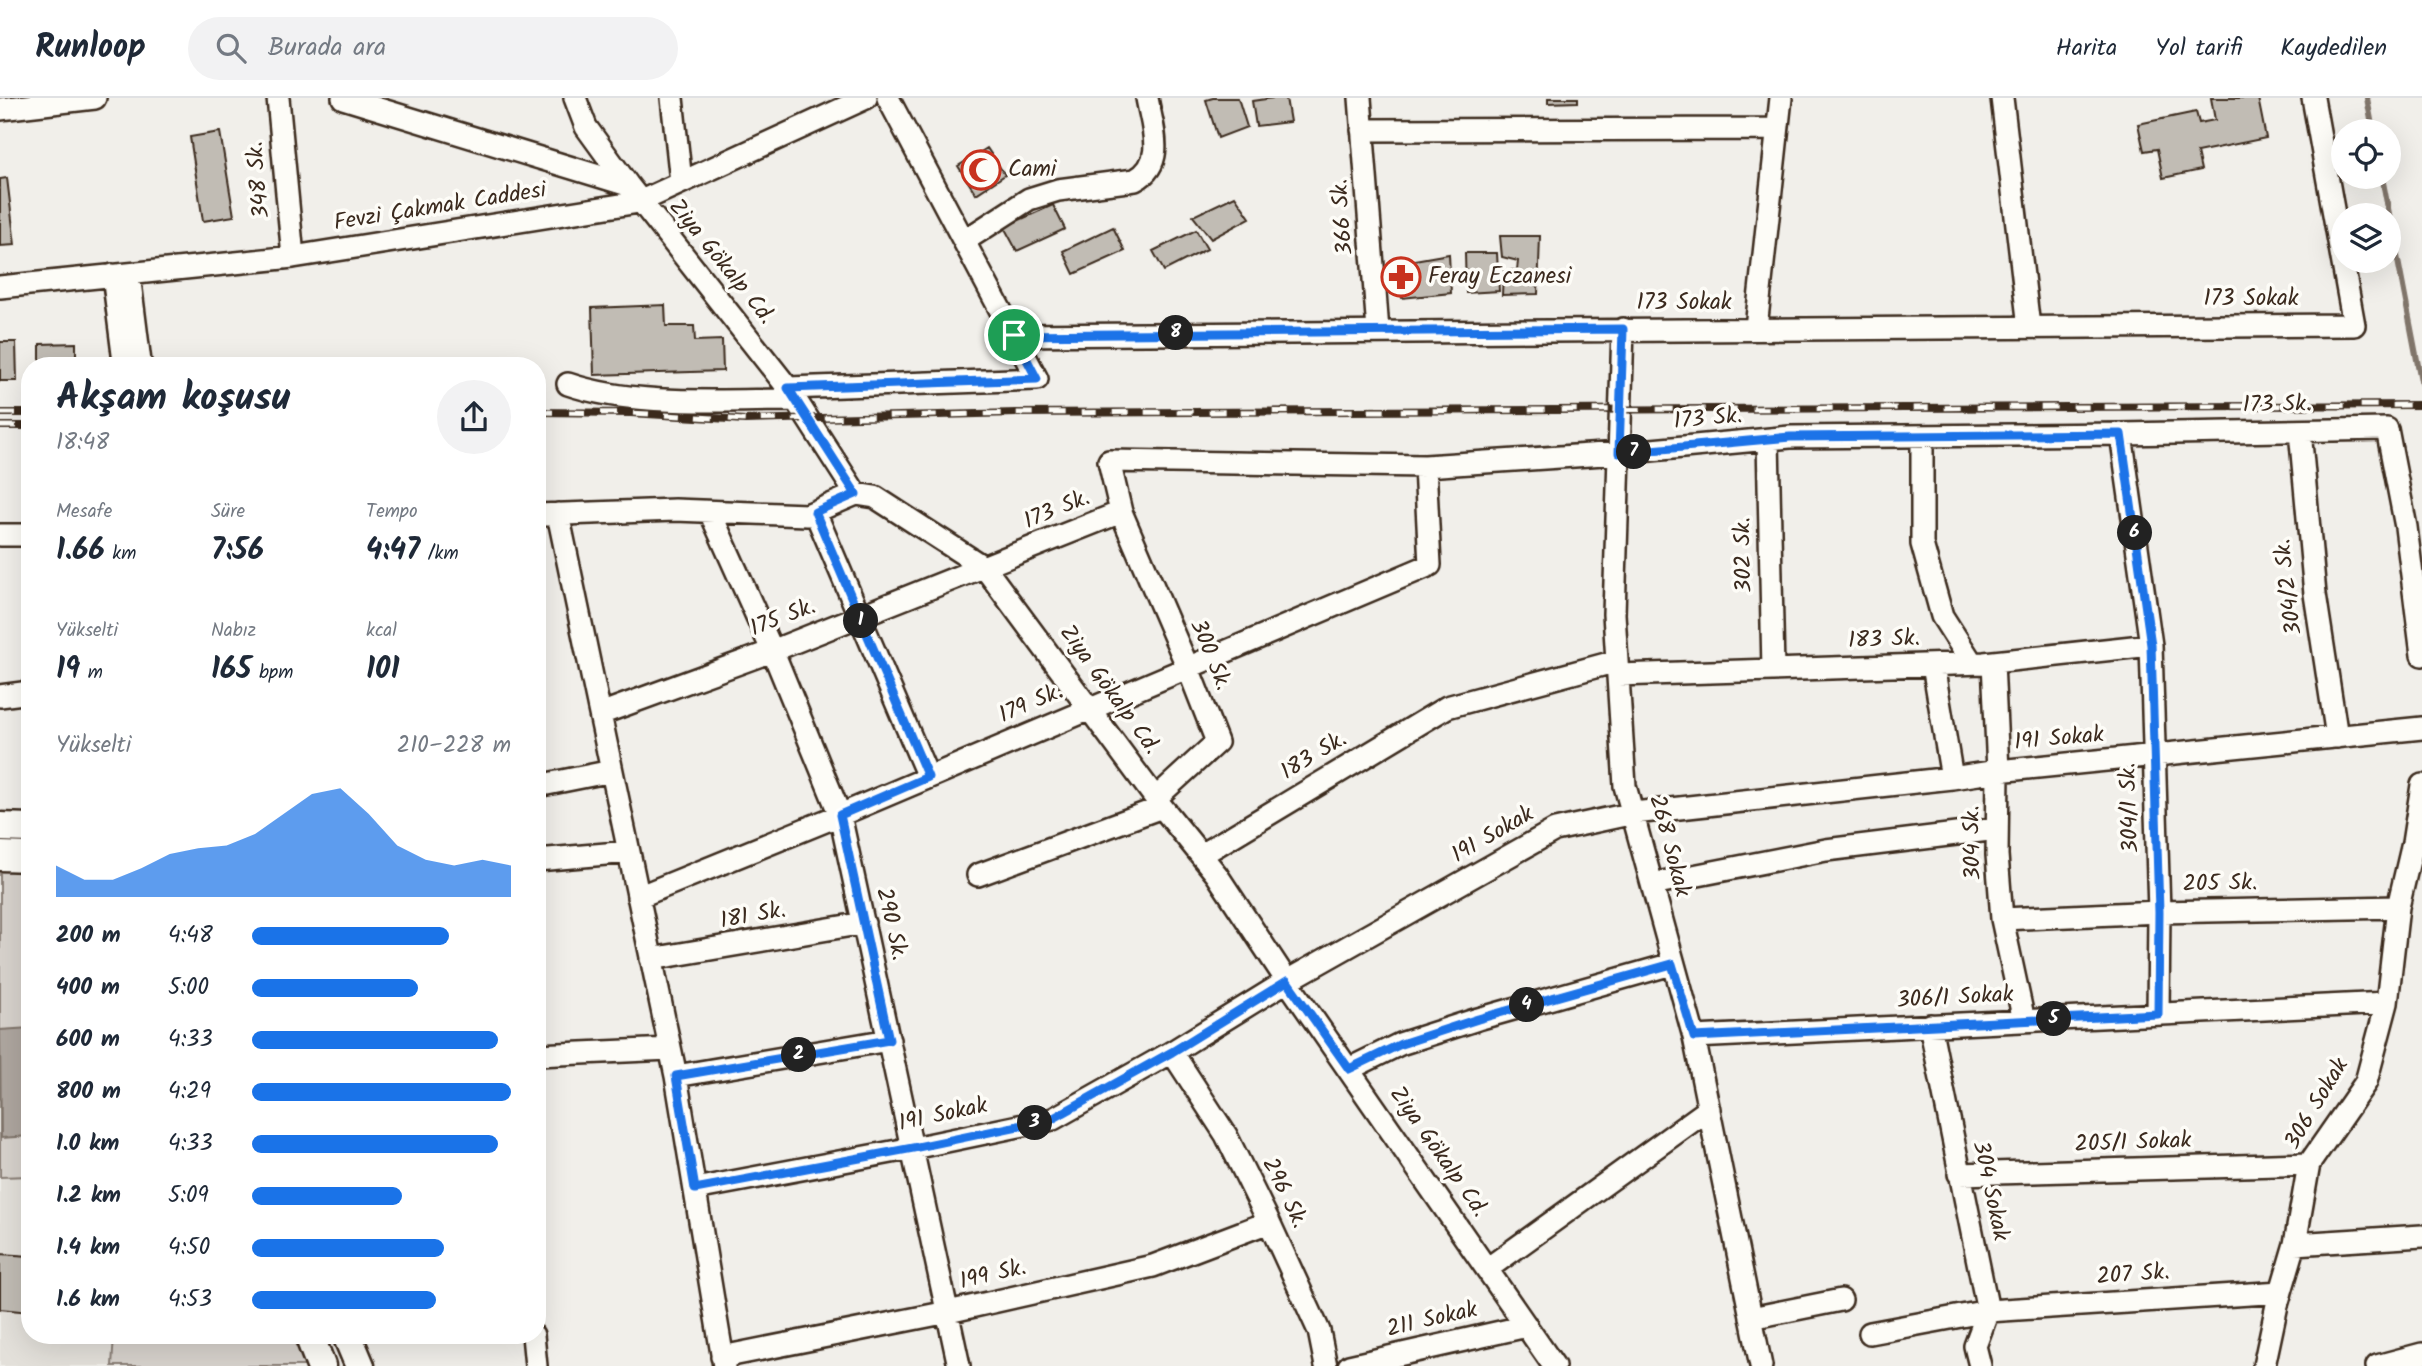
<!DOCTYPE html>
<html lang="tr">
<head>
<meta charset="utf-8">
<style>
	body { margin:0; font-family:Kalam,sans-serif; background:#f2f2f3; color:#1f2937; height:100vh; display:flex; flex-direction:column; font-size:26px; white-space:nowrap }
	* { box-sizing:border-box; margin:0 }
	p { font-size:23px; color:#747a83 }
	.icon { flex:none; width:38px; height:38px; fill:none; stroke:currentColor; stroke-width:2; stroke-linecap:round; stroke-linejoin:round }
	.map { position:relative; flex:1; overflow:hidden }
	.details { position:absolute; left:21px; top:259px; width:525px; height:987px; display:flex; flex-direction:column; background:#fff; border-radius:28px; box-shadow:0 7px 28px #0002 }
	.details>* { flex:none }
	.buttons { position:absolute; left:2331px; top:21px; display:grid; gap:14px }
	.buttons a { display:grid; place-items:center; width:70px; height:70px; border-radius:50%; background:#fff; box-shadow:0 7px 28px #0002; font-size:35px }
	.pin { position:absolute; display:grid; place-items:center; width:60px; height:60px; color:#fff; margin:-30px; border:4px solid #fff; border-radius:50%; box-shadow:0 2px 7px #0007 }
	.km { position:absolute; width:35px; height:35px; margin:-18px; border-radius:50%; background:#222; color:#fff; font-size:19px; line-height:35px; text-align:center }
	.round { display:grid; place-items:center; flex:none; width:74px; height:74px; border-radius:37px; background:#f2f2f3 }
	.head { display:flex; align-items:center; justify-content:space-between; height:119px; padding:0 35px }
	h1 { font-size:38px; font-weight:800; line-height:52px }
	.figures { display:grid; grid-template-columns:repeat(3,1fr); gap:10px; height:119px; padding:7px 35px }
	.figures div { display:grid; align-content:center }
	.figures b { font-size:30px; font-weight:800 }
	.figures small { font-size:19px; font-weight:400 }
	.figures p { font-size:19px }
	.chart { height:196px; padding:14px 35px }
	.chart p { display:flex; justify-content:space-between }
	.chart svg { width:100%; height:126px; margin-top:7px; fill:#1a73e8; opacity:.7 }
	ul { padding:0 35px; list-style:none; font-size:23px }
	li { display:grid; grid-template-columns:112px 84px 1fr; align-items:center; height:52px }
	li i { height:18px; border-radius:9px; background:#1a73e8 }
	header { display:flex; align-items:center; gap:42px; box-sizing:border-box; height:98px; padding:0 35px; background:#fff; border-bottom:2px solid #e0e1e3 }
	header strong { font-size:33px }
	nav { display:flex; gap:38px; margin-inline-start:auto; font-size:24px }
	.search { width:490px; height:63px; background:#f2f2f3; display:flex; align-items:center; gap:18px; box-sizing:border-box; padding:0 24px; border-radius:38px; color:#747a83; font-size:26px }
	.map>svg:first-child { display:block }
	.built { fill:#e3e0da }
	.green { fill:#d7d2cc; stroke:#897e75; stroke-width:2 }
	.water { fill:#aea69f; stroke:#80746b; stroke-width:2 }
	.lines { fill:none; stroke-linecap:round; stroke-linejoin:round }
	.stream { stroke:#80746b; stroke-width:6 }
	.building { fill:#c1bcb4; stroke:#3b2a1e; stroke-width:2 }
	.minor-casing { stroke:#3b2a1e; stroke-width:26 }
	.major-casing { stroke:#3b2a1e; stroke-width:33 }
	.minor { stroke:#fdfcf7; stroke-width:21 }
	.major { stroke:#fdfcf7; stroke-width:28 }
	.rail-casing { stroke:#3b2a1e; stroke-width:8 }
	.rail { stroke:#fdfcf7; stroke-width:5; stroke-dasharray:16; stroke-linecap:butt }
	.route-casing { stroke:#fff; stroke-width:14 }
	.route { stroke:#1a73e8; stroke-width:9 }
	.labels { text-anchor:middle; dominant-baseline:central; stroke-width:7; stroke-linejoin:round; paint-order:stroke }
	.poi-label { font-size:23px; fill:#3b2a1e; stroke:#fdfcf7; text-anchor:start }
	.street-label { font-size:23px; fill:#3b2a1e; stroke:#fdfcf7 }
</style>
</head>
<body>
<header>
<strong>Runloop</strong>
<div class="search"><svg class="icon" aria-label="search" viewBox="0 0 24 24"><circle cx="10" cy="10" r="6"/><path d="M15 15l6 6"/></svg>Burada ara</div>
<nav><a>Harita</a><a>Yol tarifi</a><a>Kaydedilen</a></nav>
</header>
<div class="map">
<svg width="2422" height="1268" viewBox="0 0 2422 1268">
	<rect width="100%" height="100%" fill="#f1efea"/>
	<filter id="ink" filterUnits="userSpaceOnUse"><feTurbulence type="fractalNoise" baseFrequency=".0143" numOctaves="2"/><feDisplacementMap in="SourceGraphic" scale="14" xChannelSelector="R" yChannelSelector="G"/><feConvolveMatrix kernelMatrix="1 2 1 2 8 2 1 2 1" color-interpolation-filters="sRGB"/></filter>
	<g filter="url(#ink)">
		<path class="built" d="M30 1078V1237H114L112 1268H0V1079Z"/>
		<path class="green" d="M0 758 30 759V1078L0 1079Z
			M114 1237H309L321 1268H112Z"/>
		<path class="water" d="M30 930V1038L1 1040 0 932Z"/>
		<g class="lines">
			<path class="stream" d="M2367 0 2373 33
				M2382 79 2422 288"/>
		</g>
		<path class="building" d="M1213 0H1238L1247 29 1218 40 1206 2Z
			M1273 0H1286L1290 24 1256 28 1252 3Z
			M1548 0H1578V4L1548 5Z
			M2211 0H2258L2266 40 2197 54 2201 72 2163 80 2157 51 2144 53 2138 26 2196 14 2199 25 2215 22Z
			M220 34 234 118 203 123 190 39Z
			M987 50 1005 77 976 96 958 68Z
			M7 80 15 147 0 148V81Z
			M1235 98 1250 120 1211 141 1193 118Z
			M1053 107 1065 131 1017 153 1004 129Z
			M1113 129 1125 153 1074 176 1063 153Z
			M1196 132 1207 151 1164 173 1153 153Z
			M1500 138H1540L1538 196 1502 197 1503 173 1517 172 1518 163 1502 159Z
			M1465 155H1497L1499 193 1466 195Z
			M1449 156 1451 195 1402 200 1397 165Z
			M665 207 666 228H694L695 243 722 242 723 273 594 277 592 210Z
			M0 244H16L17 283H0Z
			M76 245V267L40 268V246Z
			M0 1156 30 1158V1214L0 1211Z"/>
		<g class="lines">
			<g class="minor-casing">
				<path id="minor" d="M278 0 293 159
					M343 0 628 87
					M575 0 586 29 628 87 788 290 856 396 875 399 985 470 1162 709 1217 777 1287 883 1554 1268
					M672 0 681 84
					M1360 0 1378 233
					M2002 0 2029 229
					M0 11 95 0
					M1362 32 1777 31
					M964 143 1029 101 1058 92 1135 82C1167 65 1152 29 1147 0
					M129 176 140 264
					M113 177 124 264
					M0 189 293 159 639 104 866 0
					M1756 230 1781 0
					M1623 231 1614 516 1625 688 1694 939 1761 1268
					M1014 237 2354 227 2313 0
					M568 286C635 309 725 302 796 302
					M788 290 1037 281 888 0
					M2300 333 2315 496 2337 639
					M2121 336 2151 547 2159 814 2158 916
					M1922 338V446L1942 518 1972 565
					M1768 342 1773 572
					M710 414 776 561 840 717 959 1268
					M815 414 928 679
					M1121 414 1188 570 1217 644 1156 700
					M558 416 676 978 724 1268
					M537 417 675 412 807 417 856 396
					M0 437H30
					M1993 564 1998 673 1997 757 2002 821 2024 923
					M1933 567 1952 680
					M1618 577 1984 565 2151 547
					M0 598 30 594
					M600 616 772 553 1121 414 1109 363 1425 368 1619 355 1790 339 2121 336 2387 331 2406 429 2422 557
					M537 688 612 673
					M1201 757 1447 609 1617 563
					M537 762 629 754
					M978 777 1162 709
					M1652 786 1826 752 1997 731
					M638 799 840 717 1430 467 1425 368
					M2002 821 2159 814 2398 809
					M651 861 864 825
					M1930 927 1988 1213 1975 1248 1980 1268
					M1694 939 2387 905
					M1172 954 1226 1037 1269 1124 1319 1233 1326 1268
					M537 957 670 951
					M1349 971 1400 946 1478 921 1672 866
					M676 978 889 942
					M1959 1076 2309 1066
					M695 1091 913 1050 1053 1021 1172 954 1287 883 1555 732 1634 715 1952 680 1998 673 2422 630
					M2295 1146 2422 1138
					M1487 1171 1709 1011
					M1751 1220 1841 1202
					M1870 1235 1988 1213 2281 1194
					M533 1237 536 1268
					M722 1259 948 1214 1153 1168 1269 1124
					M1349 1268 1527 1228
					M2264 1268 2277 1207 2295 1146 2309 1066 2366 984 2387 905 2398 809 2413 745 2422 687
					M2377 1268 2422 1256"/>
			</g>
			<g class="major-casing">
				<path id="major" d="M0 729 30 730
					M0 758 30 759
					M309 1237 321 1268
					M347 1237 360 1268"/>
			</g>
			<use href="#minor" class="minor"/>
			<use href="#major" class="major"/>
			<g class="rail-casing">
				<path id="rail" d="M537 314 631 315 745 322 1016 315 2422 307
					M0 315H30
					M0 328H30"/>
			</g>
			<use href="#rail" class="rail"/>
		</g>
	</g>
	<g class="lines" filter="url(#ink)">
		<g class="route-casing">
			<path id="route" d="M1623 231 1619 355 1790 339 2121 336 2151 547 2159 814 2158 916 1694 939 1672 866 1478 921 1401 946 1349 971 1287 883 1172 954 1052 1021 913 1050 695 1091 676 978 889 942 840 717 928 679 815 414 856 396 788 290 1037 281 1014 237Z"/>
		</g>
		<use href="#route" class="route"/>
	</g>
	<defs>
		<g id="mosque-ring" transform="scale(2.0125)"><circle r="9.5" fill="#fdfcf7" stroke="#c8321e" stroke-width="1.5"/><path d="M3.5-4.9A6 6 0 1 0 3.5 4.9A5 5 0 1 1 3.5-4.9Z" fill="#c8321e"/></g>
		<g id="pharmacy-ring" transform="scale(2.0125)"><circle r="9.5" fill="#fdfcf7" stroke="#c8321e" stroke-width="1.5"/><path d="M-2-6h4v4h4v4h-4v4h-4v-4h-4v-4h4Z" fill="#c8321e"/></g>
	</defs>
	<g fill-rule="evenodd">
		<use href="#mosque-ring" x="981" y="72"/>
		<use href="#pharmacy-ring" x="1401" y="179"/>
	</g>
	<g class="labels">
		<g class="poi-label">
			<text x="1008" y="72">Cami</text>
			<text x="1428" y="179">Feray Eczanesi</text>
		</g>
		<g class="street-label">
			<text transform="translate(259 82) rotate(-95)">348 Sk.</text>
			<text transform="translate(440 109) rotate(-9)">Fevzi Çakmak Caddesi</text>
			<text transform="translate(1343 119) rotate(-94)">366 Sk.</text>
			<text transform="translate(721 164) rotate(51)">Ziya Gökalp Cd.</text>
			<text x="2251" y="201">173 Sokak</text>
			<text x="1684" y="205">173 Sokak</text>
			<text transform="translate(2277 307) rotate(-1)">173 Sk.</text>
			<text transform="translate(1708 321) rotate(-5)">173 Sk.</text>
			<text transform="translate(1057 412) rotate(-22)">173 Sk.</text>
			<text transform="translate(1744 457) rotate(-91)">302 Sk.</text>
			<text transform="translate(2289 489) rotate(-97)">304/2 Sk.</text>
			<text transform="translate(783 520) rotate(-21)">175 Sk.</text>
			<text transform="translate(1884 542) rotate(-2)">183 Sk.</text>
			<text transform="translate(1210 557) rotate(68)">300 Sk.</text>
			<text transform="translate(1109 592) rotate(54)">Ziya Gökalp Cd.</text>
			<text transform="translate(1031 606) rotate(-23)">179 Sk.</text>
			<text transform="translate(2059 641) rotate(-5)">191 Sokak</text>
			<text transform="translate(1314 658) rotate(-31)">183 Sk.</text>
			<text transform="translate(2130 710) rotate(-92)">304/1 Sk.</text>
			<text transform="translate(1493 737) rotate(-30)">191 Sokak</text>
			<text transform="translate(1973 745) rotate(-91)">304 Sk.</text>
			<text transform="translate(1669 748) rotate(75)">268 Sokak</text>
			<text transform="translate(2220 786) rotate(-1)">205 Sk.</text>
			<text transform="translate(753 818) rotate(-10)">181 Sk.</text>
			<text transform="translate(891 826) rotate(77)">290 Sk.</text>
			<text transform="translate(1955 900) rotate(-3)">306/1 Sokak</text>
			<text transform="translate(2317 1006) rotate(-59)">306 Sokak</text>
			<text transform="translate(943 1017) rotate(-12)">191 Sokak</text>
			<text transform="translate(2133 1045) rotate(-2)">205/1 Sokak</text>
			<text transform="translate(1438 1054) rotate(55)">Ziya Gökalp Cd.</text>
			<text transform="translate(1990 1093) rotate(78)">304 Sokak</text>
			<text transform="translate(1284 1095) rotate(64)">296 Sk.</text>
			<text transform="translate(993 1177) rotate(-13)">199 Sk.</text>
			<text transform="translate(2133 1177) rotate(-4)">207 Sk.</text>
			<text transform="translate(1432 1222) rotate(-13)">211 Sokak</text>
		</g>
	</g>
</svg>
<div class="buttons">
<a><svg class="icon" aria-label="locate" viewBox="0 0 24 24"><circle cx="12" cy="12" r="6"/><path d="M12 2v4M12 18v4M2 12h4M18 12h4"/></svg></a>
<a><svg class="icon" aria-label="layers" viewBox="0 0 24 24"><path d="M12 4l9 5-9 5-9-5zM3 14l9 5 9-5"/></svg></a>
</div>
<div class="pin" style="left:1014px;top:237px;background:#1e9e55"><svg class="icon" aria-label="arrive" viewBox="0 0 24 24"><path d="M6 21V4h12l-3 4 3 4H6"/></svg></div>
<b class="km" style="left:861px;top:523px">1</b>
<b class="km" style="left:799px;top:957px">2</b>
<b class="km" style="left:1035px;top:1025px">3</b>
<b class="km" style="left:1527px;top:907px">4</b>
<b class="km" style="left:2054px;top:921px">5</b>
<b class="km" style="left:2135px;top:435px">6</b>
<b class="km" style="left:1634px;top:354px">7</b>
<b class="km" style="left:1176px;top:235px">8</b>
<section class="details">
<div class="head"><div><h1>Akşam koşusu</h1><p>18:48</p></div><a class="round"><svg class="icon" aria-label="share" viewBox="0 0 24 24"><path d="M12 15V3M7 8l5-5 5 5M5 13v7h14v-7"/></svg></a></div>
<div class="figures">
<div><p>Mesafe</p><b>1.66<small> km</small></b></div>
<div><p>Süre</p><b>7:56</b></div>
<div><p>Tempo</p><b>4:47<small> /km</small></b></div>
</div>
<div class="figures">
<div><p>Yükselti</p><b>19<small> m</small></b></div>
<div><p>Nabız</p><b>165<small> bpm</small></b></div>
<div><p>kcal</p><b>101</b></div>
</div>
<div class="chart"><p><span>Yükselti</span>210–228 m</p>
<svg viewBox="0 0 160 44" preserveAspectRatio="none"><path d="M0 44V33L10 38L20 38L30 34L40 29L50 27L60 26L70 22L80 15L90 8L100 6L110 15L120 26L130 31L140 33L150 31L160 33V44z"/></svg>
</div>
<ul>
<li><b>200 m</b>4:48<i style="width:76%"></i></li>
<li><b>400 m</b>5:00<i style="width:64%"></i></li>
<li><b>600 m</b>4:33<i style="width:95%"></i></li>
<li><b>800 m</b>4:29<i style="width:100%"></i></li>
<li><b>1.0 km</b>4:33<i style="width:95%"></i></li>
<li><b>1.2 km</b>5:09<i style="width:58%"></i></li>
<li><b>1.4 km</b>4:50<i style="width:74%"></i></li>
<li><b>1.6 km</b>4:53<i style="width:71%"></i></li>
</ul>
</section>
</div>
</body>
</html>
